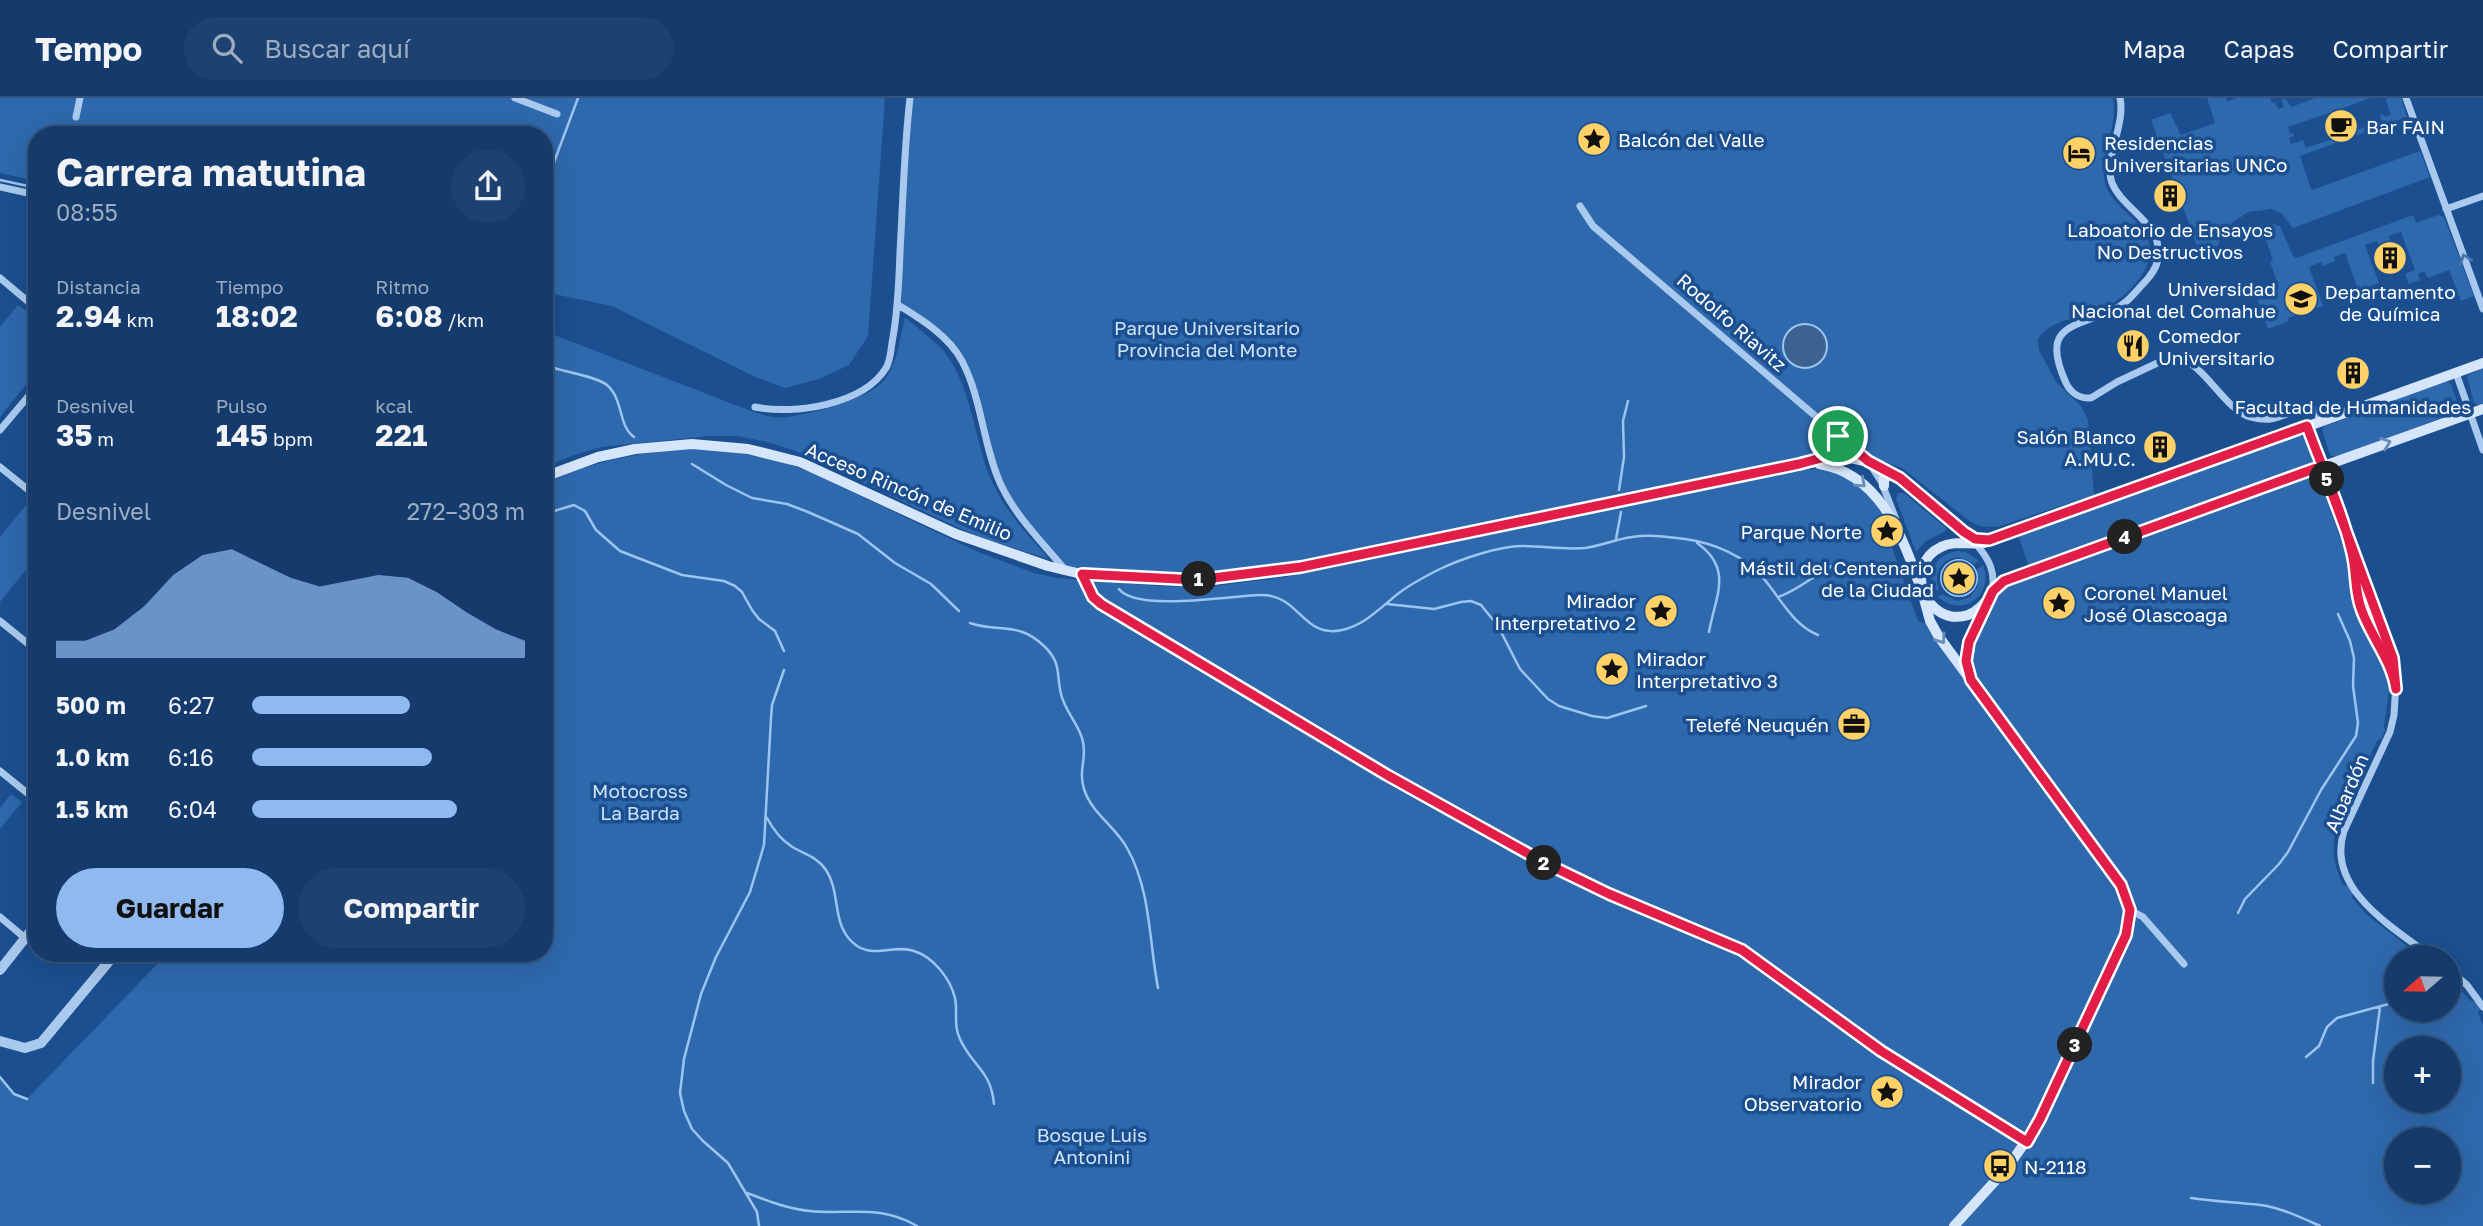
<!DOCTYPE html>
<html lang="es">
<head>
<meta charset="utf-8">
<style>
	body { margin:0; font-family:"Golos Text",sans-serif; background:#1d4271; color:#f1f3f6; height:100vh; display:flex; flex-direction:column; font-size:26px; white-space:nowrap }
	* { box-sizing:border-box; margin:0 }
	p { font-size:23px; color:#9dadc1 }
	.icon { flex:none; width:38px; height:38px; fill:none; stroke:currentColor; stroke-width:2; stroke-linecap:round; stroke-linejoin:round }
	.map { position:relative; flex:1; overflow:hidden }
	.side { position:absolute; left:28px; top:28px; width:525px; height:836px; display:flex; flex-direction:column; background:#143b6b; border-radius:28px; box-shadow:0 7px 28px #0002,0 0 0 2px #33557e }
	.side>* { flex:none }
	.needle { width:46px; rotate:250deg }
	.controls { position:absolute; left:2384px; top:847px; display:grid; gap:14px }
	.controls a { display:grid; place-items:center; width:77px; height:77px; border-radius:50%; background:#143b6b; box-shadow:0 7px 28px #0002,0 0 0 2px #33557e; font-size:35px }
	.pin { position:absolute; display:grid; place-items:center; width:60px; height:60px; color:#fff; margin:-30px; border:4px solid #fff; border-radius:50%; box-shadow:0 2px 7px #0007 }
	.km { position:absolute; width:35px; height:35px; margin:-18px; border-radius:50%; background:#222; color:#fff; font-size:19px; line-height:35px; text-align:center }
	.round { display:grid; place-items:center; flex:none; width:74px; height:74px; border-radius:37px; background:#1d4271 }
	.headline { display:flex; align-items:center; justify-content:space-between; height:119px; padding:0 28px }
	h1 { font-size:38px; font-weight:700; line-height:52px }
	.stats { display:grid; grid-template-columns:repeat(3,1fr); gap:10px; height:119px; padding:7px 28px }
	.stats div { display:grid; align-content:center }
	.stats b { font-size:30px; font-weight:700 }
	.stats small { font-size:19px; font-weight:400 }
	.stats p { font-size:19px }
	.chart { height:196px; padding:14px 28px }
	.chart p { display:flex; justify-content:space-between }
	.chart svg { width:100%; height:126px; margin-top:7px; fill:#90b9f0; opacity:.7 }
	.button { display:flex; gap:14px; margin-top:auto; padding:14px 28px }
	.button a { flex:1; height:80px; border-radius:42px; background:#90b9f0; color:#111; font-size:28px; font-weight:700; line-height:80px; text-align:center }
	.button a+a { background:#1d4271; color:#f1f3f6 }
	ul { padding:0 28px; list-style:none; font-size:23px }
	li { display:grid; grid-template-columns:112px 84px 1fr; align-items:center; height:52px }
	li i { height:18px; border-radius:9px; background:#90b9f0 }
	header { display:flex; align-items:center; gap:42px; box-sizing:border-box; height:98px; padding:0 35px; background:#143b6b; border-bottom:2px solid #33557e }
	header strong { font-size:33px }
	nav { display:flex; gap:38px; margin-inline-start:auto; font-size:24px }
	.search { width:490px; height:63px; background:#1d4271; display:flex; align-items:center; gap:18px; box-sizing:border-box; padding:0 24px; border-radius:38px; color:#9dadc1; font-size:26px }
	.map>svg:first-child { display:block }
	.green { fill:#2e69ad; fill-rule:evenodd }
	.water { fill:#3c6290; stroke:#9cc4f0; stroke-width:2 }
	.lines { fill:none; stroke-linecap:round; stroke-linejoin:round }
	.stream { stroke:#9cc4f0; stroke-width:2.5 }
	.minor { stroke:#a9c9ee; stroke-width:7 }
	.tertiary { stroke:#a9c9ee; stroke-width:10 }
	.secondary { stroke:#d6e6fa; stroke-width:10 }
	.oneway { stroke:#4674ac }
	.oneway2 { stroke:#668bba }
	.route-casing { stroke:#fff; stroke-width:14 }
	.route { stroke:#e11d48; stroke-width:9 }
	.labels { text-anchor:middle; dominant-baseline:central; stroke-width:7; stroke-linejoin:round; paint-order:stroke }
	.poi-label { font-size:19px; fill:#fff; stroke:#1b4f8f; text-anchor:start }
	.street-label { font-size:19px; fill:#fff; stroke:#1b4f8f }
	.park-label { font-size:19px; fill:#cfe3fa; stroke:#1b4f8f }
</style>
</head>
<body>
<header>
<strong>Tempo</strong>
<div class="search"><svg class="icon" aria-label="search" viewBox="0 0 24 24"><circle cx="10" cy="10" r="6"/><path d="M15 15l6 6"/></svg>Buscar aquí</div>
<nav><a>Mapa</a><a>Capas</a><a>Compartir</a></nav>
</header>
<div class="map">
<svg width="2483" height="1128" viewBox="0 0 2483 1128">
	<rect width="100%" height="100%" fill="#1b4f8f"/>
	<path class="green" d="M0 0H885L868 238 849 267 819 281 785 290 753 278 612 208 544 194V37H37V83L0 75Z
		M910 0H2113C2118 28 2102 52 2104 79 2107 117 2171 126 2143 175 2135 189 2119 203 2104 210 2085 219 2049 221 2038 241L2039 252 2056 284 2081 308 2088 322 2094 397 1997 429 1979 428 1971 424 1902 370 1882 363 1856 360 1217 480 1067 474 1010 405 1001 387 962 263 946 241 898 207Z
		M2207 0H2226L2227 4 2237 0H2270L2272 5 2275 4 2278 11 2284 9 2281 2 2285 0 2291 9 2315 0H2370L2343 10 2344 15 2334 18 2332 14 2288 29 2290 35H2293L2294 38 2289 40 2291 46 2303 42 2306 50 2341 38 2339 31 2349 28 2351 34 2382 23 2380 17 2383 16 2385 19 2391 17 2386 3 2387 0H2401L2407 19 2300 58 2310 88 2312 92 2420 53 2430 79 2293 130 2282 116 2272 111 2248 114 2228 128 2212 158 2205 161 2200 156 2151 22 2170 15 2181 37 2215 25Z
		M2413 117 2416 125 2438 117 2444 119 2474 198 2461 203 2449 172 2428 180 2424 173 2418 176 2420 182 2409 186 2405 176 2415 172 2401 134 2389 138 2391 143 2379 147 2377 143 2365 147 2379 185 2367 190 2368 194 2360 197 2345 155 2334 159 2335 163 2323 168 2321 164 2309 169 2323 208 2288 220 2289 223 2268 231 2256 198 2279 189 2270 164 2273 162 2264 137 2266 129 2273 126 2280 128 2293 158 2296 160Z
		M18 207 37 222V279L34 282 31 280 0 319V229Z
		M905 219C916 229 930 239 941 250 972 285 973 338 990 379 1003 411 1027 436 1049 461L988 442 961 431 793 352 768 344 738 338H709L601 349 574 357 544 369V233L751 313C763 317 775 321 788 319 813 315 872 301 886 280 898 263 900 239 905 219Z
		M2483 270V307H2478L2474 305 2467 278Z
		M2445 283 2451 286 2459 309 2457 314 2336 359 2330 357 2322 332 2325 328Z
		M2300 337 2306 340 2314 361 2313 367 2029 469 2018 437Z
		M702 351 734 354 780 363 810 374 976 453 1034 475 1057 480 1158 488 1206 489 1286 479 1799 372C1849 366 1874 398 1895 439L1891 447 1918 523 1926 526 1975 579C1971 570 1970 562 1971 552 1974 538 1996 497 2007 488L2311 378H2318L2324 386V394L2348 462 2354 507 2365 532 2384 560 2389 593 2384 628 2385 632 2382 640 2377 643 2349 705 2352 704C2350 710 2346 713 2343 718 2329 741 2332 764 2343 787L2348 788 2353 795 2352 800 2367 817 2411 851 2415 850 2422 855 2423 859H2396V912H2448V880L2471 903 2476 904 2480 911 2478 915 2483 927V1128H0V979L14 996 27 1001 167 856H544V386C595 362 646 352 702 351ZM2396 950H2448V1003H2396ZM2396 1041H2448V1094H2396Z
		M1898 395H1904L1946 430V433L1926 443 1916 454 1896 401Z
		M26 407 37 416V458L0 504V439Z
		M1959 453 1968 455 1979 463 1974 466C1954 450 1930 467 1939 491L1934 494C1926 474 1937 455 1959 453Z
		M1983 467C1995 497 1962 521 1938 499L1942 496 1957 503 1970 499 1978 488 1977 471Z
		M11 696 22 704 0 731V710Z"/>
	<path class="water" d="M1783 248a22 22 0 1 1 44 0a22 22 0 1 1-44 0Z
		M1941 480a18 18 0 1 1 36 0a18 18 0 1 1-36 0Z"/>
	<g class="lines">
		<path class="stream" d="M0 82 37 90
			M544 91 578 0
			M544 267C560 273 596 278 607 287 624 302 618 328 634 339
			M692 366 726 387 752 400 787 406 808 414 858 436 895 465 931 486 959 513
			M1619 392 1624 359 1623 323 1628 303
			M544 413H554L574 407 585 413 596 432 620 453 682 477 724 483 735 488 742 494 752 512 759 521 775 533 784 553
			M1616 441 1621 414
			M1697 445C1734 471 1715 499 1709 534
			M1119 491C1136 514 1232 498 1259 497 1300 495 1302 541 1342 532 1365 527 1381 509 1399 495 1412 485 1426 478 1440 471 1461 461 1499 448 1522 448 1544 448 1563 452 1585 450 1601 448 1616 441 1632 439 1649 436 1668 439 1685 441 1714 445 1745 458 1764 481 1781 501 1793 527 1818 537
			M1778 499C1798 493 1815 476 1834 467
			M1387 506 1434 511 1461 504 1471 503 1481 507 1498 528 1520 571 1548 601 1559 608 1592 618 1607 620 1646 608
			M970 525C999 535 1018 523 1044 548 1062 565 1056 576 1061 596 1065 614 1080 627 1083 644 1087 661 1078 672 1084 691 1092 716 1115 728 1127 750 1151 792 1149 844 1158 890
			M767 720C773 731 780 741 791 748 803 756 818 759 826 772 842 796 830 829 857 848 876 860 895 846 914 853 933 859 950 880 955 900 958 914 953 927 960 941 972 968 991 972 994 1006
			M2238 815 2245 801 2279 766 2288 754 2321 692 2356 638 2358 625 2353 588 2354 560 2350 543 2338 516
			M2306 959 2319 948 2327 929 2337 920 2396 904
			M0 979 14 996 27 1001
			M2373 985V963L2380 909
			M747 1095C768 1103 788 1111 810 1113 850 1117 879 1106 917 1128
			M2191 1100C2211 1103 2231 1104 2251 1106 2275 1107 2298 1118 2320 1128
			M759 1128 757 1114 728 1065 703 1043 692 1031 684 1013 680 995 684 961 701 896 716 859 750 794 764 747 771 620 772 607 784 572"/>
		<path class="minor" d="M515 0 557 16
			M2120 0C2126 27 2103 61 2112 85 2123 112 2164 126 2158 161 2156 172 2149 180 2141 188 2133 197 2125 207 2113 212 2075 230 2039 226 2066 285 2071 295 2080 301 2091 300L2117 284 2168 260C2199 253 2221 310 2250 319 2277 327 2287 312 2309 309L2316 313 2321 324
			M2406 0 2483 211
			M76 19 80 0
			M0 89 37 97
			M1580 108 1593 128 1868 363 1881 383 1897 424
			M2446 111 2483 98
			M0 180 37 211
			M898 207C921 221 949 238 962 263 982 301 983 348 1001 387 1016 419 1044 446 1066 473
			M2456 275 2483 352
			M755 309C794 317 863 307 886 270 891 262 891 248 893 239 898 211 899 183 900 154 903 103 904 51 910 0
			M2307 328 2349 442
			M0 332 37 288
			M1827 359 1838 351V338
			M0 369 37 399
			M2348 440 2393 560 2396 584 2394 617 2390 634 2344 733C2325 791 2394 830 2432 859
			M1976 446C1989 461 1996 474 1992 494
			M2354 460 2359 506 2392 573
			M1081 476 1093 499 1101 506 1387 677 1545 765 1609 796 1742 852 1862 940 2027 1044
			M0 523 37 553
			M0 673 37 703
			M2130 812 2143 819 2184 866
			M0 819 25 840
			M2448 871 2467 887 2483 909"/>
		<path class="tertiary" d="M0 872 37 825
			M0 943 25 950 41 945 115 856"/>
		<path class="secondary" d="M2483 265 1984 445C1969 447 1954 442 1941 449 1901 468 1927 530 1968 517 1987 510 1991 489 2009 481L2483 311
			M1819 366C1877 375 1901 433 1918 483
			M544 379 598 359 635 351 692 346 748 351 800 364 956 436 1048 468 1081 476 1197 482 1301 469 1839 359C1860 361 1878 365 1896 377 1924 396 1959 446 1994 442
			M1884 388V380L1894 376
			M1924 501 1930 523 1939 539 2121 787 2130 812 2126 837 2035 1030 2007 1070 1954 1128
			M1968 575C1962 547 1980 530 1987 505"/>
	</g>
	<defs><path id="oneway-chevron" d="M-2-3.5L2.5 0L-2 3.5" fill="none" stroke-width="1.6" stroke-linecap="round" stroke-linejoin="round" transform="scale(1.75)"/></defs>
	<use class="oneway" href="#oneway-chevron" transform="translate(2465 161) rotate(-110)"/>
	<g class="oneway2">
		<use href="#oneway-chevron" transform="translate(2386 345) rotate(-20)"/>
		<use href="#oneway-chevron" transform="translate(1861 385) rotate(42)"/>
		<use href="#oneway-chevron" transform="translate(1941 541) rotate(55)"/>
	</g>
	<g class="lines">
		<g class="route-casing">
			<path id="route" d="M1838 338 1839 348 1829 358 1799 366 1301 469 1197 482 1082 476 1093 499 1101 506 1387 677 1545 765 1609 796 1742 852 1881 953 2027 1044 2040 1021 2126 837 2130 812 2121 787 1971 582 1966 563 1969 544 1993 493 2004 483 2015 479 2322 368 2393 560 2396 591C2391 561 2372 540 2362 513 2354 494 2357 474 2352 455 2342 412 2322 370 2307 328L1989 442 1975 441 1964 434 1900 380 1868 363 1838 338"/>
		</g>
		<use href="#route" class="route"/>
	</g>
	<defs>
		<g id="cafe-disc" transform="scale(1.75)"><circle r="9.5" fill="#ffd166" stroke="#1b4f8f"/><path d="M-5.5-4.5H6V0H3Q3 3.5 0 3.5H-2.5Q-5.5 3.5-5.5 0ZM3-3.2v2h1.7v-2ZM-6 4.5H4V6H-6Z" fill="#111"/></g>
		<g id="sight-disc" transform="scale(1.75)"><circle r="9.5" fill="#ffd166" stroke="#1b4f8f"/><path d="M0-6L1.8-2.2L6-1.7L2.9 1.2L3.7 5.4L0 3.3L-3.7 5.4L-2.9 1.2L-6-1.7L-1.8-2.2Z" fill="#111"/></g>
		<g id="hotel-disc" transform="scale(1.75)"><circle r="9.5" fill="#ffd166" stroke="#1b4f8f"/><path d="M-6-4.5h1.5V1H6V5H4.5V3h-9V5H-6ZM-4 0a1.8 1.8 0 1 1 3.6 0ZM.5 0V-2.5h3Q6-2.5 6 0Z" fill="#111"/></g>
		<g id="building-disc" transform="scale(1.75)"><circle r="9.5" fill="#ffd166" stroke="#1b4f8f"/><path d="M-4-6H4V6H1V3H-1V6H-4ZM-2.5-4.3h1.7v1.8h-1.7ZM.8-4.3h1.7v1.8H.8ZM-2.5-1h1.7V.8h-1.7ZM.8-1h1.7V.8H.8Z" fill="#111"/></g>
		<g id="university-disc" transform="scale(1.75)"><circle r="9.5" fill="#ffd166" stroke="#1b4f8f"/><path d="M0-5L7-2L0 1L-7-2ZM-4 1L0 2.5L4 1V4Q0 6-4 4Z" fill="#111"/></g>
		<g id="restaurant-disc" transform="scale(1.75)"><circle r="9.5" fill="#ffd166" stroke="#1b4f8f"/><path d="M-5-6h1v4h1v-4h1v4h1v-4h1v5L-1.5 .5V6h-2V.5L-5-1ZM5-6V6H3V1.5H1.5Q1.5-4 5-6Z" fill="#111"/></g>
		<g id="office-disc" transform="scale(1.75)"><circle r="9.5" fill="#ffd166" stroke="#1b4f8f"/><path d="M-6-3h4V-5.5h4V-3h4V5H-6ZM-1-4.5V-3h2v-1.5ZM-6 0V1H6V0Z" fill="#111"/></g>
		<g id="bus-disc" transform="scale(1.75)"><circle r="9.5" fill="#ffd166" stroke="#1b4f8f"/><path d="M-5-6H5V4H4V6H2V4H-2V6H-4V4H-5ZM-3.5-4V0h7V-4ZM-3.5 1.2v1.5H-2V1.2ZM2 1.2v1.5H3.5V1.2Z" fill="#111"/></g>
	</defs>
	<g fill-rule="evenodd">
		<use href="#cafe-disc" x="2341" y="28"/>
		<use href="#sight-disc" x="1594" y="41"/>
		<use href="#hotel-disc" x="2079" y="55"/>
		<use href="#building-disc" x="2170" y="98"/>
		<use href="#building-disc" x="2390" y="160"/>
		<use href="#university-disc" x="2301" y="201"/>
		<use href="#restaurant-disc" x="2133" y="248"/>
		<use href="#building-disc" x="2353" y="275"/>
		<use href="#building-disc" x="2160" y="349"/>
		<use href="#sight-disc" x="1887" y="433"/>
		<use href="#sight-disc" x="1959" y="480"/>
		<use href="#sight-disc" x="2059" y="505"/>
		<use href="#sight-disc" x="1661" y="513"/>
		<use href="#sight-disc" x="1612" y="571"/>
		<use href="#office-disc" x="1854" y="626"/>
		<use href="#sight-disc" x="1887" y="994"/>
		<use href="#bus-disc" x="2000" y="1068"/>
	</g>
	<g class="labels">
		<g class="poi-label">
			<text x="2366" y="28">Bar FAIN</text>
			<text x="1618" y="41">Balcón del Valle</text>
			<text x="2104" y="44">Residencias<tspan x="2104" dy="22">Universitarias UNCo</tspan></text>
			<text x="2170" y="131" text-anchor="middle">Laboatorio de Ensayos<tspan x="2170" dy="22">No Destructivos</tspan></text>
			<text x="2276" y="190" text-anchor="end">Universidad<tspan x="2276" dy="22">Nacional del Comahue</tspan></text>
			<text x="2390" y="193" text-anchor="middle">Departamento<tspan x="2390" dy="22">de Química</tspan></text>
			<text x="2158" y="237">Comedor<tspan x="2158" dy="22">Universitario</tspan></text>
			<text x="2353" y="308" text-anchor="middle">Facultad de Humanidades</text>
			<text x="2136" y="338" text-anchor="end">Salón Blanco<tspan x="2136" dy="22">A.MU.C.</tspan></text>
			<text x="1862" y="433" text-anchor="end">Parque Norte</text>
			<text x="1934" y="469" text-anchor="end">Mástil del Centenario<tspan x="1934" dy="22">de la Ciudad</tspan></text>
			<text x="2084" y="494">Coronel Manuel<tspan x="2084" dy="22">José Olascoaga</tspan></text>
			<text x="1636" y="502" text-anchor="end">Mirador<tspan x="1636" dy="22">Interpretativo 2</tspan></text>
			<text x="1636" y="560">Mirador<tspan x="1636" dy="22">Interpretativo 3</tspan></text>
			<text x="1829" y="626" text-anchor="end">Telefé Neuquén</text>
			<text x="1862" y="983" text-anchor="end">Mirador<tspan x="1862" dy="22">Observatorio</tspan></text>
			<text x="2024" y="1068">N-2118</text>
		</g>
		<g class="street-label">
			<text transform="translate(1732 224) rotate(41)">Rodolfo Riavitz</text>
			<text transform="translate(909 393) rotate(23)">Acceso Rincón de Emilio</text>
			<text transform="translate(2346 695) rotate(-67)">Albardón</text>
		</g>
		<g class="park-label">
			<text x="1207" y="229">Parque Universitario<tspan x="1207" dy="22">Provincia del Monte</tspan></text>
			<text x="640" y="692">Motocross<tspan x="640" dy="22">La Barda</tspan></text>
			<text x="1092" y="1036">Bosque Luis<tspan x="1092" dy="22">Antonini</tspan></text>
		</g>
	</g>
</svg>
<div class="controls">
<a><svg class="needle" viewBox="-14 -14 28 28"><path d="M0-13l5 13h-10z" fill="#e53935"/><path d="M0 13l5-13h-10z" fill="#9dadc1"/></svg></a>
<a>+</a>
<a>−</a>
</div>
<div class="pin" style="left:1838px;top:338px;background:#1e9e55"><svg class="icon" aria-label="arrive" viewBox="0 0 24 24"><path d="M6 21V4h12l-3 4 3 4H6"/></svg></div>
<b class="km" style="left:1199px;top:481px">1</b>
<b class="km" style="left:1544px;top:765px">2</b>
<b class="km" style="left:2075px;top:947px">3</b>
<b class="km" style="left:2125px;top:439px">4</b>
<b class="km" style="left:2327px;top:381px">5</b>
<section class="side">
<div class="headline"><div><h1>Carrera matutina</h1><p>08:55</p></div><a class="round"><svg class="icon" aria-label="share" viewBox="0 0 24 24"><path d="M12 15V3M7 8l5-5 5 5M5 13v7h14v-7"/></svg></a></div>
<div class="stats">
<div><p>Distancia</p><b>2.94<small> km</small></b></div>
<div><p>Tiempo</p><b>18:02</b></div>
<div><p>Ritmo</p><b>6:08<small> /km</small></b></div>
</div>
<div class="stats">
<div><p>Desnivel</p><b>35<small> m</small></b></div>
<div><p>Pulso</p><b>145<small> bpm</small></b></div>
<div><p>kcal</p><b>221</b></div>
</div>
<div class="chart"><p><span>Desnivel</span>272–303 m</p>
<svg viewBox="0 0 160 44" preserveAspectRatio="none"><path d="M0 44V38L10 38L20 34L30 26L40 15L50 8L60 6L70 11L80 16L90 19L100 17L110 15L120 16L130 21L140 28L150 34L160 38V44z"/></svg>
</div>
<ul>
<li><b>500 m</b>6:27<i style="width:58%"></i></li>
<li><b>1.0 km</b>6:16<i style="width:66%"></i></li>
<li><b>1.5 km</b>6:04<i style="width:75%"></i></li>
</ul>
<div class="button"><a>Guardar</a><a>Compartir</a></div>
</section>
</div>
</body>
</html>
